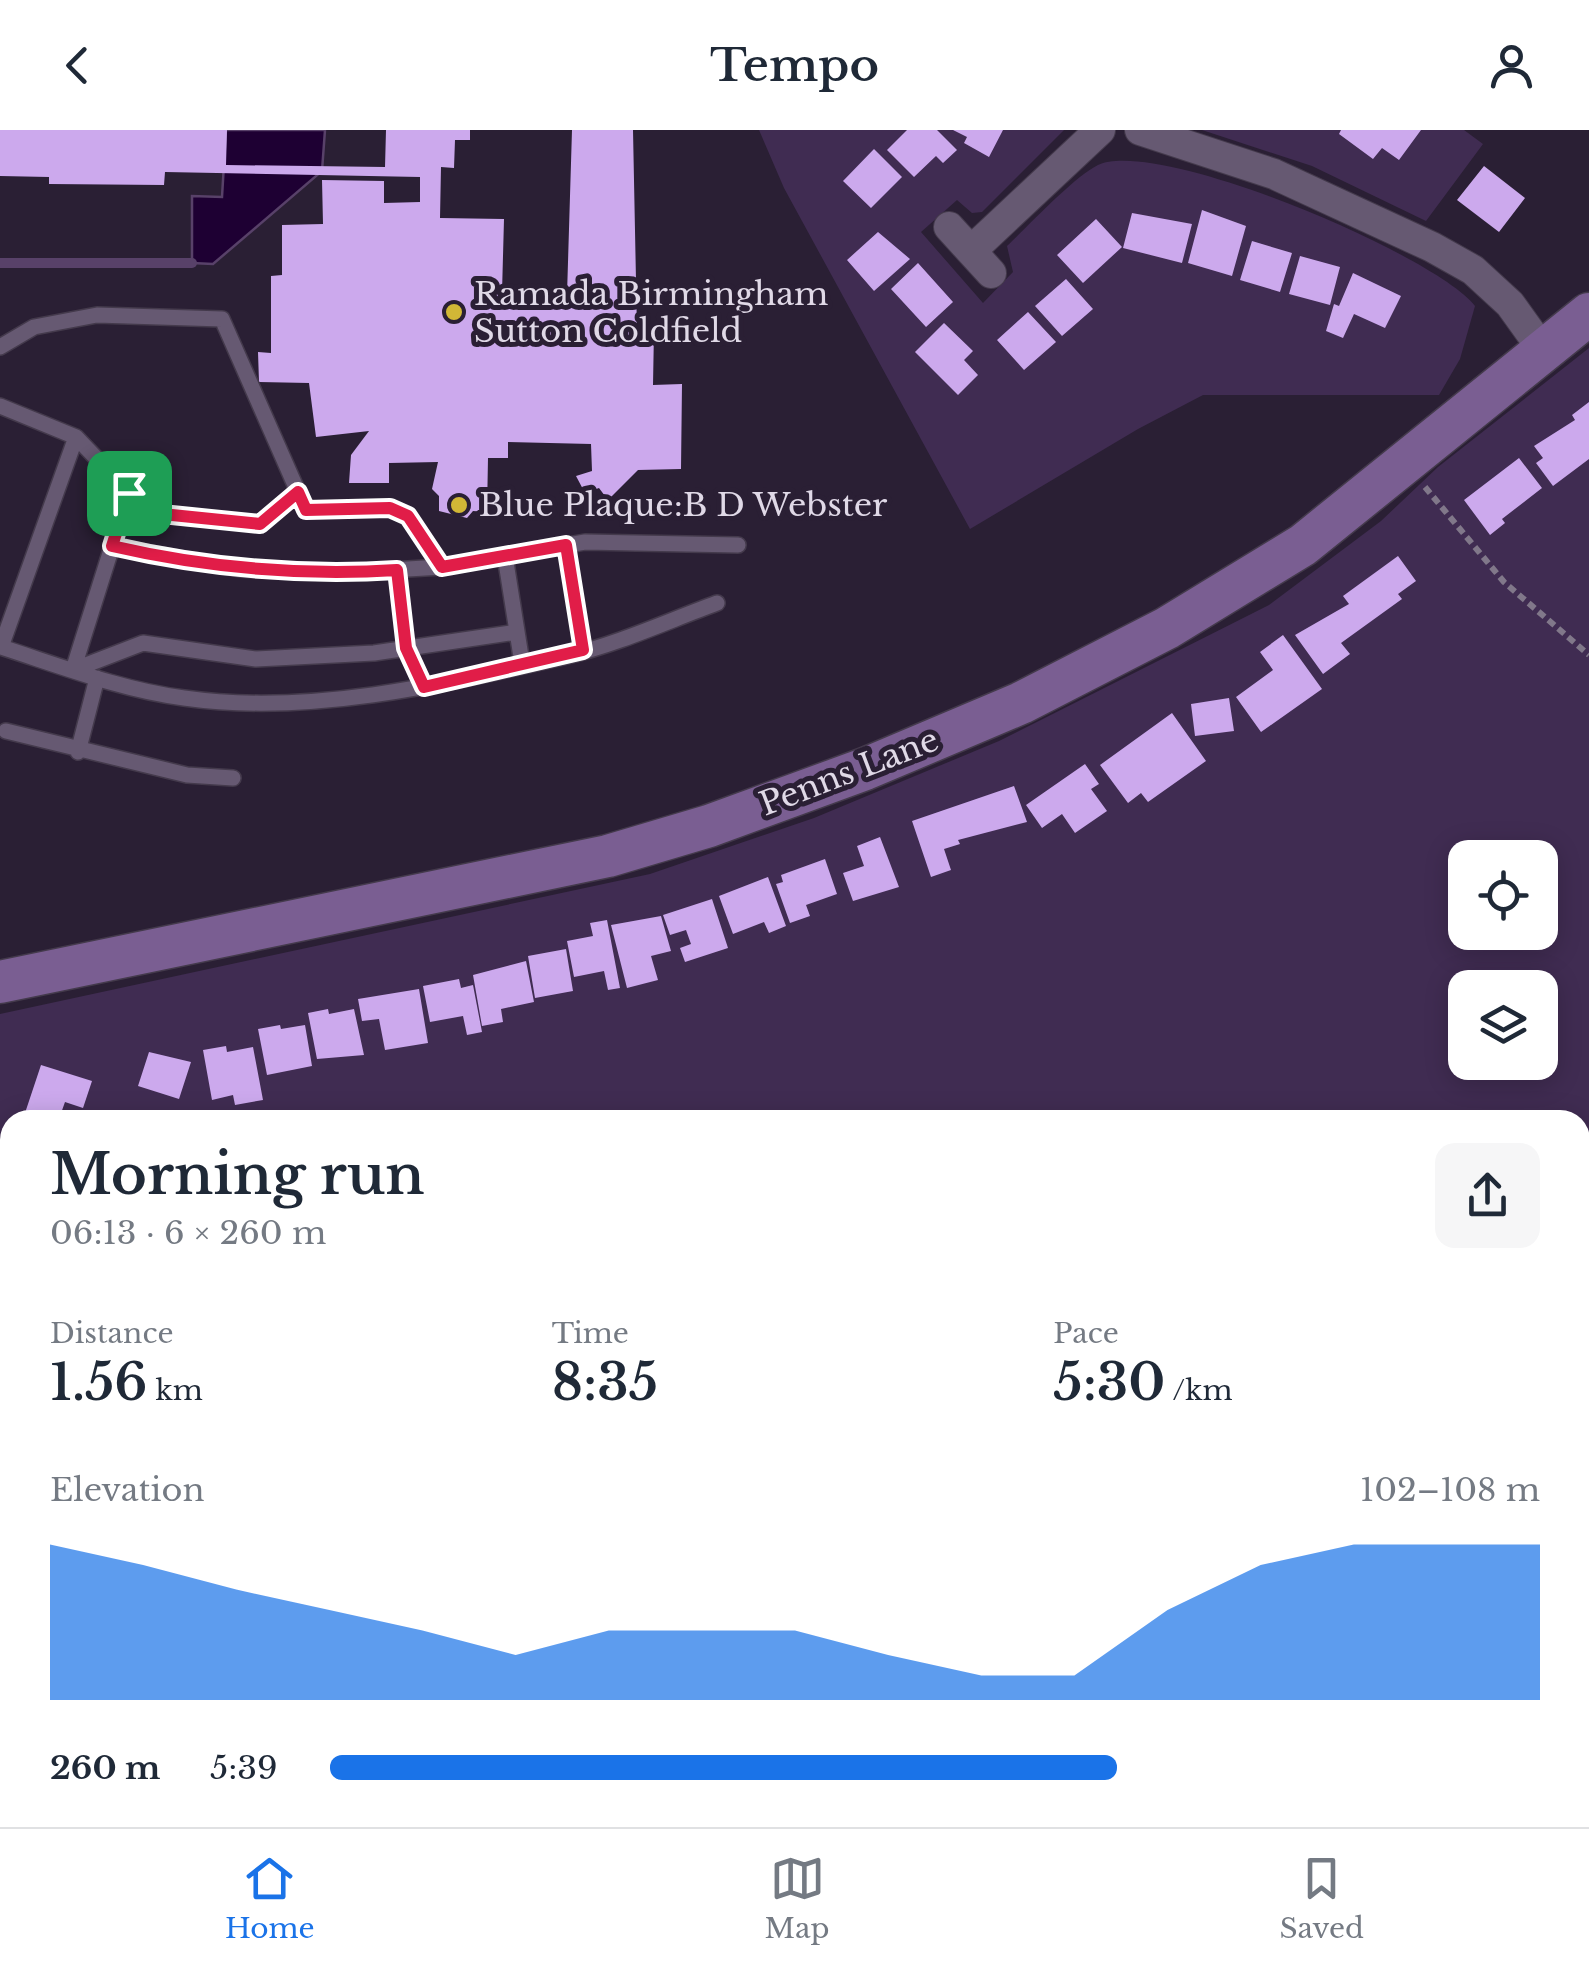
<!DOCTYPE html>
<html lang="en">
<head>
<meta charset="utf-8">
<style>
	body { margin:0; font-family:"Libre Baskerville",serif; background:#f6f6f7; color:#1f2937; height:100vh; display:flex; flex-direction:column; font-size:38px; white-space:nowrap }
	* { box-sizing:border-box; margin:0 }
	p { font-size:32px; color:#747a83 }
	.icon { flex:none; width:55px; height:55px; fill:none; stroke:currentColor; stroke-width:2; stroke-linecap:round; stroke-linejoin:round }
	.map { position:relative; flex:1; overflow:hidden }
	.side { position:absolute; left:0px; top:980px; width:1590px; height:718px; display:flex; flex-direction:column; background:#fff; border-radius:30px 30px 0 0; box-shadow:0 5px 25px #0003 }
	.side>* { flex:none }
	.buttons { position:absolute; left:1448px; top:710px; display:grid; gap:20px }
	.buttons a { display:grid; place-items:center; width:110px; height:110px; border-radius:20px; background:#fff; box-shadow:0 5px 25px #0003; font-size:50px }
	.pin { position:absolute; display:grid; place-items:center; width:85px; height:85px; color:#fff; margin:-42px; border-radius:20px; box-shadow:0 5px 15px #0006 }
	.round { display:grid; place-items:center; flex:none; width:105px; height:105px; border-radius:20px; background:#f6f6f7 }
	.summary { display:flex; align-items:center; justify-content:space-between; height:170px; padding:0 50px }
	h1 { font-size:55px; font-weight:600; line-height:75px }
	.figures { display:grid; grid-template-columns:repeat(3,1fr); gap:15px; height:170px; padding:10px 50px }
	.figures div { display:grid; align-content:center }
	.figures b { font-size:50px; font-weight:600 }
	.figures small { font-size:28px; font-weight:400 }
	.figures p { font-size:28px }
	.chart { height:280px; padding:20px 50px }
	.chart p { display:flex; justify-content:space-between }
	.chart svg { width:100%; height:180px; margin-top:10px; fill:#1a73e8; opacity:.7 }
	ul { padding:0 50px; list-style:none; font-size:32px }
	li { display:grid; grid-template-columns:160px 120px 1fr; align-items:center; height:75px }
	li i { height:25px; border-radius:12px; background:#1a73e8 }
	header { display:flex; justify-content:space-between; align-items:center; height:130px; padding:0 50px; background:#fff; font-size:45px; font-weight:600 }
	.menu { display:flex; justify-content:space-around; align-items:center; height:140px; border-top:2px solid #e0e1e3; background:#fff; font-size:28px; color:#747a83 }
	.menu a { display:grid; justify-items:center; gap:5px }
	.menu .current { color:#1a73e8 }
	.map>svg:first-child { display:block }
	.green { fill:#402c52; fill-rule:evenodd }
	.water { fill:#1e0033; stroke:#584169; stroke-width:2.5 }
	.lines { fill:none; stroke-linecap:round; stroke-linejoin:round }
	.stream { stroke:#584169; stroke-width:10 }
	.building { fill:#cca9ed }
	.service-casing { stroke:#443a4c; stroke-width:18 }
	.minor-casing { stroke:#443a4c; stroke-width:32 }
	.secondary-casing { stroke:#443a4c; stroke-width:45 }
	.path { stroke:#81788a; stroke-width:6; stroke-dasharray:8 5; stroke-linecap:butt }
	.service { stroke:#665972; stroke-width:15 }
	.minor { stroke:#665972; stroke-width:30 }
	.secondary { stroke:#7a5e92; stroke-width:42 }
	.route-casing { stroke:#fff; stroke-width:20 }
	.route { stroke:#e11d48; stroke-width:12 }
	.poi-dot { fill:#d1b736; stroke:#2a1f34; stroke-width:4 }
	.labels { text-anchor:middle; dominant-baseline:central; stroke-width:10; stroke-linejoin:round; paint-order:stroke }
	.poi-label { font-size:32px; fill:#e0d9e7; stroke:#2a1f34; text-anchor:start }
	.street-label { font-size:32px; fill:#e0d9e7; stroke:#2a1f34 }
</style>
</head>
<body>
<header><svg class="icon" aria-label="back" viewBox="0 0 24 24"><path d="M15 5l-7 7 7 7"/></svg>Tempo<svg class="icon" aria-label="person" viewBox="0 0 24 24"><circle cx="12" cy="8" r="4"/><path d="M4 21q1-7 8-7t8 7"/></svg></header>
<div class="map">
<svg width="1589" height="1697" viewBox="0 0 1589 1697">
	<rect width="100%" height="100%" fill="#2a1f34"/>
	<path class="green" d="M759 0H1064L982 82 972 83 957 70 921 102 983 173 1013 142 1007 116C1028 96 1075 46 1098 35 1158 7 1436 125 1475 176L1460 229 1439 265H1203L1138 299 970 399 784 58Z
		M1202 0H1464L1483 14 1426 91 1312 36Z
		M1589 218V1697H0V884L650 744 814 688 999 611 1269 475 1381 391 1438 337ZM1465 728H1540V802H1465ZM1465 858H1540V932H1465ZM10 990H1580V1688H10Z"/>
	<path class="water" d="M226 0H325L322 41 213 134 192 133V66L222 67Z"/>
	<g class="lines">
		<path class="stream" d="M0 133H192"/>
	</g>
	<path class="building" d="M0 0H227L226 35 385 37 386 0H470V10H455L454 38 441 37 440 88 504 89 502 163 567 165 572 0H633L637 201 654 200 653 255 682 254 681 339 638 340 608 370 599 358 585 363 576 346 592 341 591 314 508 312V328H488L487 382 473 381 467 388 439 381V366L432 359 438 332 389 333V353H349L351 325 369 301 316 307 309 253 259 252 258 222 271 223V146L282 145V95L323 94 322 50 384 51V73L420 72V47L165 42 164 55 49 54V47L0 46Z
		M907 0H937L957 20 943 33 936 26 914 47 887 20Z
		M953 0H1003L989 27 964 13 967 7Z
		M1341 0H1421L1399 30 1382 18 1373 29 1339 4Z
		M874 19 902 47 871 78 843 51Z
		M1484 36 1525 68 1499 102 1457 70Z
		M1202 80 1246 96 1232 146 1188 133Z
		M1132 83 1192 94 1182 133 1123 118Z
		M1096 89 1122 117 1083 153 1057 125Z
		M878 102 910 129 874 161 847 130Z
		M1252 111 1292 123 1280 162 1240 150Z
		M1300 126 1340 137 1330 175 1289 164Z
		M918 133 953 172 926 197 891 159Z
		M1353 143 1401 166 1385 198 1354 184 1343 208 1326 201 1334 174 1339 176Z
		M1066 149 1093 179 1062 206 1035 176Z
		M1028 182 1056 212 1024 240 997 210Z
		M944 193 973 221 964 230 978 245 958 265 915 222Z
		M1589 272V329L1553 356 1536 333 1543 328 1534 316 1575 290 1572 285Z
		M1519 328 1542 358 1502 389 1505 393 1490 405 1464 370Z
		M1398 426 1416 451 1398 464 1402 469 1341 513 1350 524 1323 544 1295 505 1349 474 1343 466Z
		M1283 505 1322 559 1261 602 1236 567 1273 540 1260 522Z
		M1229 568 1234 601 1195 606 1191 574Z
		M1172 583 1206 631 1148 672 1141 663 1128 673 1100 635Z
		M1085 634 1099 654 1091 659 1107 681 1075 703 1062 684 1042 698 1026 675Z
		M1014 656 1027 692 958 710 960 714 944 719 951 740 931 747 912 691Z
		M880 707 899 757 853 771 843 743 864 736 857 716Z
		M825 729 837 764 806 775 810 786 790 793 776 754 783 752 781 745Z
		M768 747 786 796 769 803 764 792 733 804 719 766Z
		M712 769 728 818 685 832 680 818 691 814 686 800 670 805 663 785Z
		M661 786 671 821 651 826 658 850 627 858 611 795Z
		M607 790 620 858 608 860 604 841 574 847 567 811 593 806 590 793Z
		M566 819 573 861 535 868 528 826Z
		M526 831 534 872 501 879 503 892 482 896 473 845Z
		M459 849 461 858 473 855 482 902 467 905 463 886 430 892 423 856Z
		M419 859 428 913 385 920 379 889 362 891 358 869Z
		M328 879 329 884 354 879 364 925 317 929 308 883Z
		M280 895 281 899 305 895 312 936 267 945 258 899Z
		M226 916 227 922 253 917 263 970 235 975 233 965 212 970 203 920Z
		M149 922 191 932 179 969 138 956Z
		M41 935 92 951 83 978 65 972 60 986 70 990 23 989Z"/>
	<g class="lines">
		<g class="service-casing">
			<path id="service" d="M0 217 34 197 97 185 222 189 306 380 390 378 408 386 442 437
				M0 276 76 307 1 517C60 536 122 560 184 568 310 586 445 554 567 526 618 514 668 491 717 473
				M76 307 140 374 162 385 260 394 298 362
				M129 363 73 540 143 513 256 529 374 523 517 502
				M566 415 583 520
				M112 416 240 439 339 443 442 437 585 412 738 415
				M505 426 522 533
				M397 439 406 518 425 557
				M6 601 187 645 233 648
				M78 622 97 548"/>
		</g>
		<g class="minor-casing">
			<path id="minor" d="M1140 0 1274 44 1432 117 1473 140 1510 174 1543 220
				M949 97 991 143
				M971 121 1100 0"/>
		</g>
		<g class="secondary-casing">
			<path id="secondary" d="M0 852 608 726 709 696 865 639 1021 573 1167 498 1303 415 1589 184"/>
		</g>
		<path class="path" d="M1425 357 1504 452 1589 525"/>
		<use href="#service" class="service"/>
		<use href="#minor" class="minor"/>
		<use href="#secondary" class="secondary"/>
	</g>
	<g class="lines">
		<g class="route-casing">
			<path id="route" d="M298 362 306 380 390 378 408 386 442 437 566 415 583 520 424 557 406 518 397 440C300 446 207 438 112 416L129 363 162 384 260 394Z"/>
		</g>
		<use href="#route" class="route"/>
	</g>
	<g class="poi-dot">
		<circle cx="454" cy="182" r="10"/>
		<circle cx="459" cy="375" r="10"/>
	</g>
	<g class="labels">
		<g class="poi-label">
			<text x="474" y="164">Ramada Birmingham<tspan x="474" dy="37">Sutton Coldfield</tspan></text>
			<text x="479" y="375">Blue Plaque:B D Webster</text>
		</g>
		<g class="street-label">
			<text transform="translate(849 642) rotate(-21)">Penns Lane</text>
		</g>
	</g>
</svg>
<div class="buttons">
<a><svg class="icon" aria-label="locate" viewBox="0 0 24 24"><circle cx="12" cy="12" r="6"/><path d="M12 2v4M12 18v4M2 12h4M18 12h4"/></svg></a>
<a><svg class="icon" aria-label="layers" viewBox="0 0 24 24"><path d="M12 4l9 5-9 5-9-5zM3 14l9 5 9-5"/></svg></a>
</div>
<div class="pin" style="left:129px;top:363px;background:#1e9e55"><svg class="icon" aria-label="arrive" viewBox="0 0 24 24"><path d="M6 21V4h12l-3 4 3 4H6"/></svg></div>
<section class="side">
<div class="summary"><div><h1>Morning run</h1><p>06:13 · 6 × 260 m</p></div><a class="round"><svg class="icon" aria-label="share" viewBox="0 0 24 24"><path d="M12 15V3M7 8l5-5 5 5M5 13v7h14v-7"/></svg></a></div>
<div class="figures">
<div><p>Distance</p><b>1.56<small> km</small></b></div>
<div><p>Time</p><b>8:35</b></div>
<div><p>Pace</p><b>5:30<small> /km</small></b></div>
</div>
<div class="chart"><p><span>Elevation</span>102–108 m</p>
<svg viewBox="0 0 160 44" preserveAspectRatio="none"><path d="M0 44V6L10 11L20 17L30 22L40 27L50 33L60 27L70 27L80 27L90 33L100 38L110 38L120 22L130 11L140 6L150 6L160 6V44z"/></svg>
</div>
<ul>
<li><b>260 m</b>5:39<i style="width:65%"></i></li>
</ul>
</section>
</div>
<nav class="menu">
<a class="current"><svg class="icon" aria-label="home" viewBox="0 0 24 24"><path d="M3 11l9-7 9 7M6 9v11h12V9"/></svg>Home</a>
<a><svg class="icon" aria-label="map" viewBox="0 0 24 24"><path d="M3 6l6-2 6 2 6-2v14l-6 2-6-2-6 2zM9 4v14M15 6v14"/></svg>Map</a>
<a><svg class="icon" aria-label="saved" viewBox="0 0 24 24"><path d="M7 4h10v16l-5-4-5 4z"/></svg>Saved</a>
</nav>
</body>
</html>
